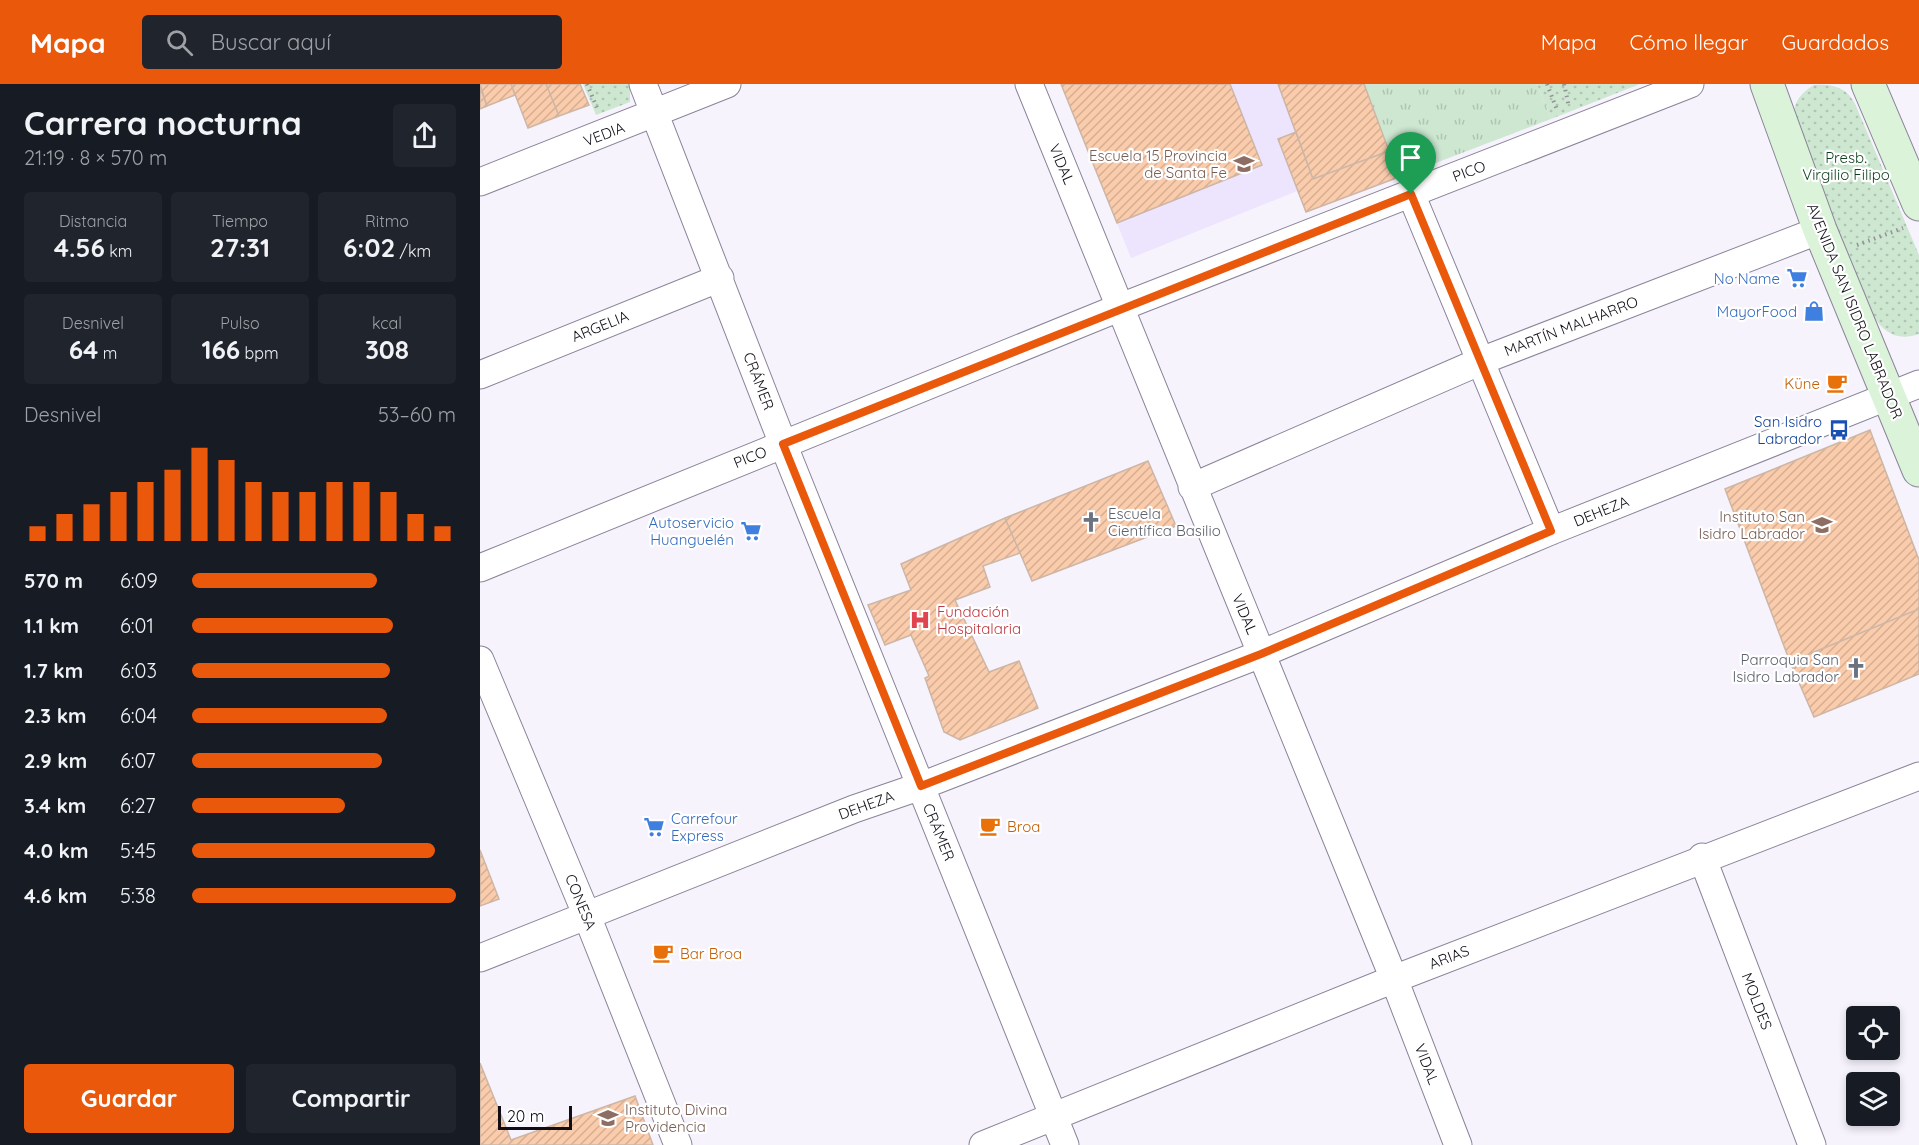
<!DOCTYPE html>
<html lang="es">
<head>
<meta charset="utf-8">
<style>
	body { margin:0; font-family:Quicksand,sans-serif; background:#20242c; color:#f1f3f6; height:100vh; display:flex; flex-direction:column; font-size:22px; white-space:nowrap }
	* { box-sizing:border-box; margin:0 }
	p { font-size:20px; color:#9ea1a6 }
	.icon { flex:none; width:33px; height:33px; fill:none; stroke:currentColor; stroke-width:2; stroke-linecap:round; stroke-linejoin:round }
	.map { position:relative; flex:1; overflow:hidden }
	.side { display:flex; flex-direction:column; background:#171b24; width:480px }
	.side>* { flex:none }
	.fabs { position:absolute; left:1366px; top:922px; display:grid; gap:12px }
	.fabs a { display:grid; place-items:center; width:54px; height:54px; border-radius:6px; background:#171b24; box-shadow:0 3px 9px #0003; font-size:30px }
	.scale { position:absolute; left:18px; bottom:15px; width:74px; box-sizing:border-box; padding-left:6px; border:3px solid #100d15; border-top:0; font-size:16px; line-height:21px; white-space:nowrap; color:#100d15; -webkit-text-stroke:4px #fff; paint-order:stroke }
	.pin { position:absolute; display:grid; place-items:center; width:51px; height:51px; color:#fff; margin:-62px -26px; border-radius:50% 50% 50% 0; rotate:-45deg; box-shadow:0 0 6px #0007 }
	.pin .icon { rotate:45deg }
	.round { display:grid; place-items:center; flex:none; width:63px; height:63px; border-radius:6px; background:#20242c }
	.overview { display:flex; align-items:center; justify-content:space-between; height:102px; padding:0 24px }
	h1 { font-size:33px; font-weight:700; line-height:45px }
	.stats { display:grid; grid-template-columns:repeat(3,1fr); gap:9px; height:102px; padding:6px 24px }
	.stats div { display:grid; align-content:center; border-radius:6px; background:#20242c; text-align:center }
	.stats b { font-size:26px; font-weight:700 }
	.stats small { font-size:16px; font-weight:400 }
	.stats p { font-size:16px }
	.chart { height:168px; padding:12px 24px }
	.chart p { display:flex; justify-content:space-between }
	.chart svg { width:100%; height:108px; margin-top:6px; stroke:#ea580c; stroke-width:6 }
	.cta { display:flex; gap:12px; margin-top:auto; padding:12px 24px }
	.cta a { flex:1; height:69px; border-radius:6px; background:#ea580c; color:#fff; font-size:24px; font-weight:700; line-height:69px; text-align:center }
	.cta a+a { background:#20242c; color:#f1f3f6 }
	ul { padding:0 24px; list-style:none; font-size:20px }
	li { display:grid; grid-template-columns:96px 72px 1fr; align-items:center; height:45px }
	li i { height:15px; border-radius:8px; background:#ea580c }
	header { display:flex; align-items:center; gap:36px; box-sizing:border-box; height:84px; padding:0 30px; background:#ea580c; color:#fff }
	header strong { font-size:28px }
	nav { display:flex; gap:33px; margin-inline-start:auto; font-size:21px }
	.search { width:420px; height:54px; background:#20242c; display:flex; align-items:center; gap:15px; box-sizing:border-box; padding:0 21px; border-radius:6px; color:#9ea1a6; font-size:22px }
	main { display:flex; flex:1; min-height:0 }
	.map>svg:first-child { display:block }
	.built { fill:#ede4fd }
	.grass { fill:url(#grass-tufts) }
	.park { fill:url(#park-dots) }
	.building { fill:url(#building-hatch); stroke:#cdb6a6; stroke-width:1.5 }
	.lines { fill:none; stroke-linecap:round; stroke-linejoin:round }
	.street-casing { stroke:#8b8399; stroke-width:29 }
	.secondary-casing { stroke:#8b8399; stroke-width:35 }
	.path { stroke:#94919a; stroke-width:4; stroke-dasharray:1.5 4.5; stroke-linecap:butt }
	.street { stroke:#fff; stroke-width:27 }
	.secondary { stroke:#daf3d9; stroke-width:33 }
	.route-casing { stroke:#fff; stroke-width:12 }
	.route { stroke:#ea580c; stroke-width:8 }
	.labels { text-anchor:middle; dominant-baseline:central; stroke-width:4.5; stroke-linejoin:round; paint-order:stroke }
	.street-label { font-size:15px; fill:#100d15; stroke:#fff }
	.education-label { font-size:15px; fill:#785e54; stroke:#fff; text-anchor:end }
	.park-label { font-size:15px; fill:#0e3f1e; stroke:#fff }
	.shop-label { font-size:15px; fill:#366cbe; stroke:#fff; text-anchor:end }
	.food-label { font-size:15px; fill:#c56008; stroke:#fff; text-anchor:start }
	.transit-label { font-size:15px; fill:#164399; stroke:#fff; text-anchor:end }
	.worship-label { font-size:15px; fill:#5b616d; stroke:#fff; text-anchor:start }
	.health-label { font-size:15px; fill:#be3a42; stroke:#fff; text-anchor:start }
</style>
</head>
<body>
<header>
<strong>Mapa</strong>
<div class="search"><svg class="icon" aria-label="search" viewBox="0 0 24 24"><circle cx="10" cy="10" r="6"/><path d="M15 15l6 6"/></svg>Buscar aquí</div>
<nav><a>Mapa</a><a>Cómo llegar</a><a>Guardados</a></nav>
</header>
<main>
<section class="side">
<div class="overview"><div><h1>Carrera nocturna</h1><p>21:19 · 8 × 570 m</p></div><a class="round"><svg class="icon" aria-label="share" viewBox="0 0 24 24"><path d="M12 15V3M7 8l5-5 5 5M5 13v7h14v-7"/></svg></a></div>
<div class="stats">
<div><p>Distancia</p><b>4.56<small> km</small></b></div>
<div><p>Tiempo</p><b>27:31</b></div>
<div><p>Ritmo</p><b>6:02<small> /km</small></b></div>
</div>
<div class="stats">
<div><p>Desnivel</p><b>64<small> m</small></b></div>
<div><p>Pulso</p><b>166<small> bpm</small></b></div>
<div><p>kcal</p><b>308</b></div>
</div>
<div class="chart"><p><span>Desnivel</span>53–60 m</p>
<svg viewBox="0 0 160 44" preserveAspectRatio="none"><path d="M5 44V38M15 44V33M25 44V29M35 44V24M45 44V20M55 44V15M65 44V6M75 44V11M85 44V20M95 44V24M105 44V24M115 44V20M125 44V20M135 44V24M145 44V33M155 44V38"/></svg>
</div>
<ul>
<li><b>570 m</b>6:09<i style="width:70%"></i></li>
<li><b>1.1 km</b>6:01<i style="width:76%"></i></li>
<li><b>1.7 km</b>6:03<i style="width:75%"></i></li>
<li><b>2.3 km</b>6:04<i style="width:74%"></i></li>
<li><b>2.9 km</b>6:07<i style="width:72%"></i></li>
<li><b>3.4 km</b>6:27<i style="width:58%"></i></li>
<li><b>4.0 km</b>5:45<i style="width:92%"></i></li>
<li><b>4.6 km</b>5:38<i style="width:100%"></i></li>
</ul>
<div class="cta"><a>Guardar</a><a>Compartir</a></div>
</section>
<div class="map">
<svg width="1439" height="1061" viewBox="0 0 1439 1061">
	<defs>
		<pattern id="grass-tufts" width="24" height="20" patternUnits="userSpaceOnUse" patternTransform="scale(1.5)"><rect width="24" height="20" fill="#cde7d1"/><path d="M3 7l-1-3M5 7V3M7 7l1-3M15 17l-1-3M17 17v-4M19 17l1-3" fill="none" stroke="#afc5b3"/></pattern>
		<pattern id="park-dots" width="8" height="8" patternUnits="userSpaceOnUse" patternTransform="scale(1.5)"><rect width="8" height="8" fill="#cde7d1"/><path d="M2 2h.1M6 6h.1" fill="none" stroke="#afc5b3" stroke-width="1.8" stroke-linecap="round"/></pattern>
		<pattern id="building-hatch" width="6" height="6" patternUnits="userSpaceOnUse" patternTransform="scale(1.5)"><rect width="6" height="6" fill="#faccac"/><path d="M-1 1l2-2M0 6l6-6M5 7l2-2" fill="none" stroke="#d5ae93"/></pattern>
	</defs>
	<rect width="100%" height="100%" fill="#f6f3fd"/>
	<path class="built" d="M581 0H884L919 93 826 128 817 107 651 174Z"/>
	<path class="grass" d="M884 0H1057L1071 35 919 93Z"/>
	<path class="park" d="M103 0H150V18L116 31Z
		M1057 0H1160L1071 35Z
		M1334 1C1354 0 1368 4 1376 22L1439 171V250C1419 257 1405 250 1394 233L1315 44C1310 24 1317 11 1334 1Z"/>
	<path class="building" d="M0 0H31L35 11 7 22Z
		M31 0H66L79 32 48 44Z
		M66 0H100L109 21 79 32Z
		M581 0H750L782 81 637 139Z
		M798 0H884L909 67 833 95Z
		M0 3 7 22 0 25Z
		M816 48 833 95 909 67 919 93 826 128 798 55Z
		M1390 346 1439 476V525L1310 578 1245 405Z
		M668 377 696 442 552 497 525 434Z
		M525 434 540 469 503 482 510 503 475 516 509 588 539 577 558 624 480 656 464 648 445 594 449 592 431 551 405 561 388 521 431 506 421 480Z
		M1439 525V590L1334 633 1310 578Z
		M0 766 19 815 0 822Z
		M0 979 31 1056 155 1012 173 1061H0Z"/>
	<g class="lines">
		<g class="street-casing">
			<path id="street" d="M163 0 303 360 585 1061
				M549 0 914 895 978 1061
				M0 98 247 0
				M931 110 1071 447
				M0 291 240 194
				M712 403 1001 277 1340 146
				M0 484 641 223 1210 0
				M0 576 107 832 198 1061
				M1222 773 1332 1061
				M0 874 374 725 441 702 781 570 1071 447 1439 300
				M503 1061 914 895 1439 692"/>
		</g>
		<g class="secondary-casing">
			<path id="secondary" d="M1287 0 1340 146 1439 386
				M1388 0 1439 120"/>
		</g>
		<path class="path" d="M107 0 117 24
			M1067 0 1077 26
			M1084 0 1089 23
			M1377 161 1423 144"/>
		<use href="#street" class="street"/>
		<use href="#secondary" class="secondary"/>
	</g>
	<g class="lines">
		<g class="route-casing">
			<path id="route" d="M931 110 1071 447 781 570 441 702 303 360Z"/>
		</g>
		<use href="#route" class="route"/>
	</g>
	<defs>
		<g id="school-bare" transform="scale(1.62)"><path d="M0-5L7-2L0 1L-7-2ZM-4 1L0 2.5L4 1V4Q0 6-4 4Z" fill="#8d6e63" stroke="#fff" stroke-width="2.5" paint-order="stroke"/></g>
		<g id="supermarket-bare" transform="scale(1.62)"><path d="M-6-5.5h2.5l.6 2H6L4.5 2H-2.5L-4.4-4H-6ZM-1.5 3.2a1.3 1.3 0 1 0 .1 0ZM3 3.2a1.3 1.3 0 1 0 .1 0Z" fill="#3f7fe0" stroke="#fff" stroke-width="2.5" paint-order="stroke"/></g>
		<g id="shop-bare" transform="scale(1.62)"><path d="M-5-2.5h2.3a2.7 3.5 0 0 1 5.4 0H5L5.5 6h-11ZM-1.5-2.5h3a1.5 2.3 0 0 0-3 0Z" fill="#3f7fe0" stroke="#fff" stroke-width="2.5" paint-order="stroke"/></g>
		<g id="cafe-bare" transform="scale(1.62)"><path d="M-5.5-4.5H6V0H3Q3 3.5 0 3.5H-2.5Q-5.5 3.5-5.5 0ZM3-3.2v2h1.7v-2ZM-6 4.5H4V6H-6Z" fill="#e8710a" stroke="#fff" stroke-width="2.5" paint-order="stroke"/></g>
		<g id="bus-bare" transform="scale(1.62)"><path d="M-5-6H5V4H4V6H2V4H-2V6H-4V4H-5ZM-3.5-4V0h7V-4ZM-3.5 1.2v1.5H-2V1.2ZM2 1.2v1.5H3.5V1.2Z" fill="#1a4fb4" stroke="#fff" stroke-width="2.5" paint-order="stroke"/></g>
		<g id="church-bare" transform="scale(1.62)"><path d="M-1.2-6h2.4v3.5h3.3v2.4h-3.3V6h-2.4V-.1h-3.3v-2.4h3.3Z" fill="#6b7280" stroke="#fff" stroke-width="2.5" paint-order="stroke"/></g>
		<g id="hospital-bare" transform="scale(1.62)"><path d="M-5-5h3v3.5h4V-5h3V5h-3V1.5h-4V5h-3Z" fill="#e0444e" stroke="#fff" stroke-width="2.5" paint-order="stroke"/></g>
	</defs>
	<g fill-rule="evenodd">
		<use href="#school-bare" x="764" y="80"/>
		<use href="#supermarket-bare" x="1317" y="194"/>
		<use href="#shop-bare" x="1334" y="227"/>
		<use href="#cafe-bare" x="1357" y="299"/>
		<use href="#bus-bare" x="1359" y="346"/>
		<use href="#church-bare" x="611" y="438"/>
		<use href="#school-bare" x="1342" y="441"/>
		<use href="#supermarket-bare" x="271" y="447"/>
		<use href="#hospital-bare" x="440" y="536"/>
		<use href="#church-bare" x="1376" y="584"/>
		<use href="#cafe-bare" x="510" y="742"/>
		<use href="#supermarket-bare" x="174" y="743"/>
		<use href="#cafe-bare" x="183" y="869"/>
		<use href="#school-bare" x="128" y="1034"/>
	</g>
	<g class="labels">
		<g class="street-label">
			<text transform="translate(124 50) rotate(-21)">VEDIA</text>
			<text transform="translate(582 80) rotate(67)">VIDAL</text>
			<text transform="translate(989 87) rotate(-21)">PICO</text>
			<text transform="translate(1375 227) rotate(68)">AVENIDA SAN ISIDRO LABRADOR</text>
			<text transform="translate(120 242) rotate(-22)">ARGELIA</text>
			<text transform="translate(1091 242) rotate(-21)">MARTÍN MALHARRO</text>
			<text transform="translate(279 297) rotate(69)">CRÁMER</text>
			<text transform="translate(270 373) rotate(-22)">PICO</text>
			<text transform="translate(1121 427) rotate(-22)">DEHEZA</text>
			<text transform="translate(765 530) rotate(67)">VIDAL</text>
			<text transform="translate(386 721) rotate(-20)">DEHEZA</text>
			<text transform="translate(459 748) rotate(68)">CRÁMER</text>
			<text transform="translate(101 818) rotate(68)">CONESA</text>
			<text transform="translate(969 873) rotate(-21)">ARIAS</text>
			<text transform="translate(1277 917) rotate(69)">MOLDES</text>
			<text transform="translate(947 980) rotate(69)">VIDAL</text>
		</g>
		<g class="education-label">
			<text x="747" y="71">Escuela 15 Provincia<tspan x="747" dy="17">de Santa Fe</tspan></text>
			<text x="1325" y="432">Instituto San<tspan x="1325" dy="17">Isidro Labrador</tspan></text>
			<text x="145" y="1025" text-anchor="start">Instituto Divina<tspan x="145" dy="17">Providencia</tspan></text>
		</g>
		<g class="park-label">
			<text x="1366" y="73">Presb.<tspan x="1366" dy="17">Virgilio Filipo</tspan></text>
		</g>
		<g class="shop-label">
			<text x="1300" y="194">No Name</text>
			<text x="1317" y="227">MayorFood</text>
			<text x="254" y="438">Autoservicio<tspan x="254" dy="17">Huanguelén</tspan></text>
			<text x="191" y="734" text-anchor="start">Carrefour<tspan x="191" dy="17">Express</tspan></text>
		</g>
		<g class="food-label">
			<text x="1340" y="299" text-anchor="end">Küne</text>
			<text x="527" y="742">Broa</text>
			<text x="200" y="869">Bar Broa</text>
		</g>
		<g class="transit-label">
			<text x="1342" y="337">San Isidro<tspan x="1342" dy="17">Labrador</tspan></text>
		</g>
		<g class="worship-label">
			<text x="628" y="429">Escuela<tspan x="628" dy="17">Científica Basilio</tspan></text>
			<text x="1359" y="575" text-anchor="end">Parroquia San<tspan x="1359" dy="17">Isidro Labrador</tspan></text>
		</g>
		<g class="health-label">
			<text x="457" y="527">Fundación<tspan x="457" dy="17">Hospitalaria</tspan></text>
		</g>
	</g>
</svg>
<div class="fabs">
<a><svg class="icon" aria-label="locate" viewBox="0 0 24 24"><circle cx="12" cy="12" r="6"/><path d="M12 2v4M12 18v4M2 12h4M18 12h4"/></svg></a>
<a><svg class="icon" aria-label="layers" viewBox="0 0 24 24"><path d="M12 4l9 5-9 5-9-5zM3 14l9 5 9-5"/></svg></a>
</div>
<div class="scale">20 m</div>
<div class="pin" style="left:931px;top:110px;background:#1e9e55"><svg class="icon" aria-label="arrive" viewBox="0 0 24 24"><path d="M6 21V4h12l-3 4 3 4H6"/></svg></div>
</div>
</main>
</body>
</html>
